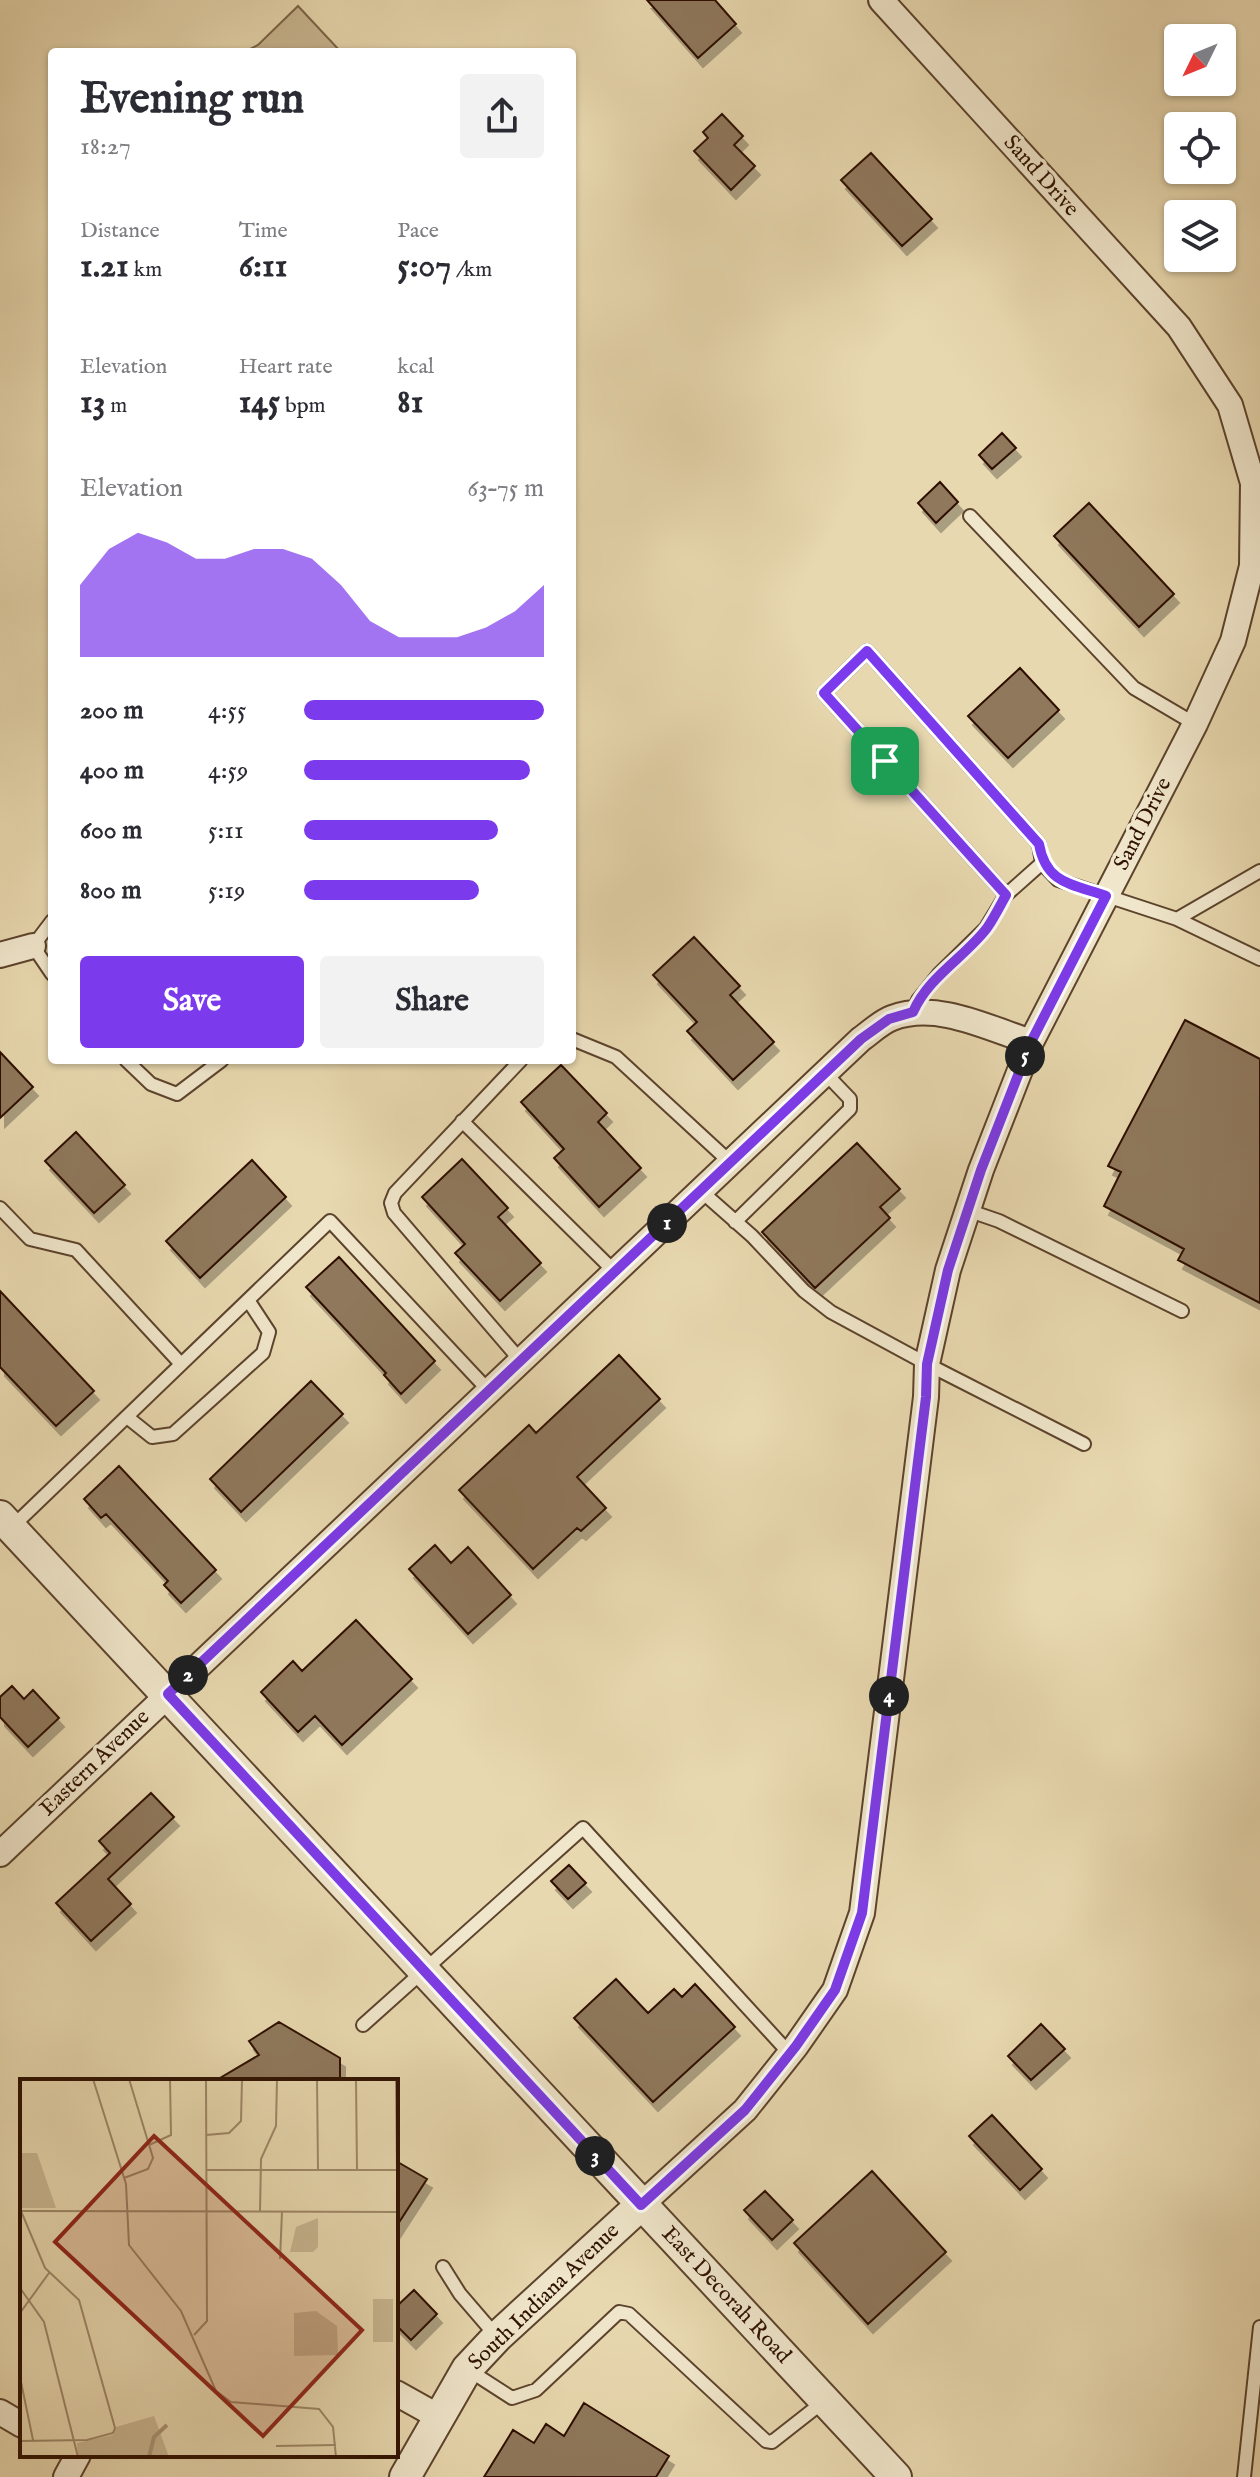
<!DOCTYPE html>
<html lang="en">
<head>
<meta charset="utf-8">
<style>
	body { margin:0; font-family:"IM FELL English",serif; background:#f2f2f3; color:#2b2b33; height:100vh; display:flex; flex-direction:column; font-size:30px; white-space:nowrap }
	* { box-sizing:border-box; margin:0 }
	p { font-size:26px; color:#7c7c81 }
	.icon { flex:none; width:44px; height:44px; fill:none; stroke:currentColor; stroke-width:2; stroke-linecap:round; stroke-linejoin:round }
	.map { position:relative; flex:1; overflow:hidden }
	.panel { position:absolute; left:48px; top:48px; width:528px; height:1016px; display:flex; flex-direction:column; background:#fff; border-radius:8px; box-shadow:0 2px 6px #0004 }
	.panel>* { flex:none }
	.needle { width:52px; rotate:227deg }
	.tools { position:absolute; left:1164px; top:24px; display:grid; gap:16px }
	.tools a { display:grid; place-items:center; width:72px; height:72px; border-radius:8px; background:#fff; box-shadow:0 2px 6px #0004; font-size:40px }
	.pin { position:absolute; display:grid; place-items:center; width:68px; height:68px; color:#fff; margin:-34px; border-radius:16px; box-shadow:0 4px 12px #0006 }
	.km { position:absolute; width:40px; height:40px; margin:-20px; border-radius:50%; background:#222; color:#fff; font-size:22px; line-height:40px; text-align:center }
	.round { display:grid; place-items:center; flex:none; width:84px; height:84px; border-radius:8px; background:#f2f2f3 }
	.headline { display:flex; align-items:center; justify-content:space-between; height:136px; padding:0 32px }
	h1 { font-size:44px; font-weight:700; line-height:60px }
	.metrics { display:grid; grid-template-columns:repeat(3,1fr); gap:12px; height:136px; padding:8px 32px }
	.metrics div { display:grid; align-content:center }
	.metrics b { font-size:34px; font-weight:700 }
	.metrics small { font-size:22px; font-weight:400 }
	.metrics p { font-size:22px }
	.chart { height:224px; padding:16px 32px }
	.chart p { display:flex; justify-content:space-between }
	.chart svg { width:100%; height:144px; margin-top:8px; fill:#7c3aed; opacity:.7 }
	.action { display:flex; gap:16px; margin-top:auto; padding:16px 32px }
	.action a { flex:1; height:92px; border-radius:8px; background:#7c3aed; color:#fff; font-size:32px; font-weight:700; line-height:92px; text-align:center }
	.action a+a { background:#f2f2f3; color:#2b2b33 }
	ul { padding:0 32px; list-style:none; font-size:26px }
	li { display:grid; grid-template-columns:128px 96px 1fr; align-items:center; height:60px }
	li i { height:20px; border-radius:10px; background:#7c3aed }
	.map>svg:first-child { display:block }
	.green { fill:#c8b691; stroke:#7b6449; stroke-width:2 }
	.building { fill:#8f785b; stroke:#2e1101; stroke-width:2; filter:url(#shadow) }
	.lines { fill:none; stroke-linecap:round; stroke-linejoin:round }
	.service-casing { stroke:#5c432c; stroke-width:16 }
	.minor-casing { stroke:#5c432c; stroke-width:28 }
	.tertiary-casing { stroke:#5c432c; stroke-width:34 }
	.service { stroke:#f0e6cb; stroke-width:12 }
	.minor { stroke:#f0e6cb; stroke-width:24 }
	.tertiary { stroke:#f0e6cb; stroke-width:30 }
	.route-casing { stroke:#fff; stroke-width:16 }
	.route { stroke:#7c3aed; stroke-width:10 }
	.labels { text-anchor:middle; dominant-baseline:central; stroke-width:7; stroke-linejoin:round; paint-order:stroke }
	.street-label { font-size:22px; fill:#2e1101; stroke:#f0e6cb }
	.inset-river { fill:none; stroke:#a99474; stroke-width:4 }
	.inset-road { fill:none; stroke:#9e8869; stroke-width:2 }
	.view { fill:#8f2418; fill-opacity:0.15; stroke:#8f2418; stroke-width:4 }
	.inset-edge { fill:none; stroke:#2e1101; stroke-width:4 }
</style>
</head>
<body>
<div class="map">
<svg width="1260" height="2477" viewBox="0 0 1260 2477">
	<defs>
		<filter id="shadow"><feDropShadow dx="5" dy="9" stdDeviation="0" flood-color="#0004"/></filter>
	</defs>
	<rect width="100%" height="100%" fill="#e8d8af"/>
	<filter id="stains"><feTurbulence type="fractalNoise" baseFrequency=".0025" numOctaves="4"/><feColorMatrix values="0 0 0 0 .2 0 0 0 0 .09 0 0 0 0 .02 0 0 0 .5 -.17"/></filter>
	<radialGradient id="worn" r=".72"><stop offset=".6" stop-color="#630" stop-opacity="0"/><stop offset="1" stop-color="#630" stop-opacity=".3"/></radialGradient>
	<path class="green" d="M298 6 341 52H244L258 45Z"/>
	<path class="building" d="M647 0H715L736 24 698 58Z
		M722 114 743 136 734 145 755 166 731 190 694 151 708 138 703 132Z
		M871 153 932 219 902 246 841 180Z
		M1002 433 1016 448 992 469 979 455Z
		M940 482 958 502 936 523 918 503Z
		M1089 503 1174 594 1139 627 1054 536Z
		M1020 668 1059 710 1008 758 968 716Z
		M694 937 740 986 730 995 774 1042 733 1080 687 1031 697 1022 653 975Z
		M1185 1020 1260 1059V1303L1178 1260 1184 1249 1104 1206 1121 1172 1108 1166Z
		M0 1052 33 1087 0 1118Z
		M561 1065 607 1113 598 1122 641 1168 599 1207 554 1158 564 1149 521 1102Z
		M76 1132 125 1185 94 1213 45 1161Z
		M857 1143 900 1189 880 1207 890 1218 815 1288 762 1232Z
		M462 1159 508 1208 498 1217 541 1263 500 1301 455 1253 465 1244 422 1197Z
		M252 1160 286 1197 200 1278 166 1241Z
		M339 1257 435 1361 401 1394 384 1375 386 1373 306 1287Z
		M0 1291 94 1391 56 1426 0 1367Z
		M619 1355 660 1399 577 1477 606 1508 581 1531 577 1528 533 1569 459 1490 529 1425 536 1433Z
		M311 1381 343 1414 241 1512 210 1479Z
		M119 1466 216 1570 181 1603 164 1585 168 1581 106 1514 101 1518 84 1499Z
		M435 1545 451 1563 468 1547 511 1595 468 1634 409 1569Z
		M356 1620 412 1679 342 1745 315 1716 298 1732 261 1692 293 1661 302 1671Z
		M12 1686 24 1699 33 1690 59 1718 28 1747 0 1717V1697Z
		M151 1793 174 1817 108 1879 131 1904 91 1941 56 1903 110 1853 99 1841Z
		M569 1865 586 1883 568 1899 551 1881Z
		M616 1979 648 2013 674 1989 682 1997 695 1984 735 2027 653 2102 574 2018Z
		M279 2022 340 2058V2081H215L259 2055 249 2041Z
		M1041 2024 1065 2049 1031 2080 1008 2056Z
		M992 2115 1042 2169 1020 2190 969 2136Z
		M396 2161 427 2179 396 2227Z
		M872 2171 946 2252 868 2324 794 2243Z
		M765 2191 793 2220 772 2240 744 2210Z
		M414 2290 437 2314 411 2340 396 2325V2307Z
		M584 2403 669 2456 656 2477H484L513 2430 534 2443 546 2424 564 2436Z"/>
	<g class="lines">
		<g class="service-casing">
			<path id="service" d="M970 516 1134 688 1195 724
				M1006 895 824 693 867 651 1039 844 1042 863 1058 880 1177 919 1260 959
				M1177 919 1260 871
				M52 921 33 946 52 974
				M913 1012 918 1000 939 974 986 928 1006 895 1042 863
				M572 1039 616 1057 731 1163
				M126 1060 151 1084 177 1094 222 1060
				M462 1121 615 1272
				M701 1191 752 1236 804 1291 831 1312 927 1364 1084 1444
				M0 1208 30 1239 76 1250 181 1364
				M967 1210 999 1221 1182 1311
				M735 1222 850 1109V1099L825 1073
				M521 1361 394 1213 391 1203 395 1193 521 1060
				M127 1417 152 1437 173 1434 263 1353 269 1332 248 1300
				M11 1528 330 1221 489 1391
				M363 2025 583 1828 790 2054
				M443 2267 460 2294 497 2337
				M467 2369 512 2398 536 2390 619 2312 629 2314 766 2441 772 2442 823 2402
				M1244 2477 1260 2327"/>
		</g>
		<g class="minor-casing">
			<path id="minor" d="M0 955 33 946
				M0 1854 861 1039C871 1032 881 1022 892 1018 937 1001 988 1028 1031 1042
				M641 2205 745 2110 796 2046 835 1990 862 1913 926 1397 927 1364 948 1270 981 1170 1031 1042 1195 724 1233 641 1252 566 1253 483 1230 405 1179 327 881 0
				M396 2393 439 2417
				M0 2412 22 2425
				M66 2477 78 2455"/>
		</g>
		<g class="tertiary-casing">
			<path id="tertiary" d="M0 1516 896 2477
				M405 2477 467 2369 497 2337 641 2205"/>
		</g>
		<use href="#service" class="service"/>
		<use href="#minor" class="minor"/>
		<use href="#tertiary" class="tertiary"/>
	</g>
	<g class="lines">
		<g class="route-casing">
			<path id="route" d="M867 651 1039 844C1046 884 1072 884 1106 896L1031 1042 981 1170 948 1270 927 1364 926 1397 862 1913 835 1990 796 2046 745 2110 641 2205 168 1694 861 1039 889 1019 913 1012C929 976 964 958 987 928 994 918 1000 906 1006 895L824 693Z"/>
		</g>
		<use href="#route" class="route"/>
	</g>
	<g class="labels">
		<g class="street-label">
			<text transform="translate(1041 176) rotate(48)">Sand Drive</text>
			<text transform="translate(1143 824) rotate(-63)">Sand Drive</text>
			<text transform="translate(95 1763) rotate(-44)">Eastern Avenue</text>
			<text transform="translate(726 2295) rotate(47)">East Decorah Road</text>
			<text transform="translate(544 2297) rotate(-44)">South Indiana Avenue</text>
		</g>
	</g>
	<g transform="translate(20 2079)">
		<rect width="378" height="378" fill="#e8d8af"/>
		<path d="M1 74H17L36 129H0Z" fill="#c8b691"/>
		<path d="M298 139V168L293 173H270L276 148ZM353 220H373V263H353ZM296 232 317 247 318 276 274 277V234ZM134 337 149 378H58L57 364 93 356 96 348Z" fill="#c8b691"/>
		<path class="inset-river" d="M129 378 134 358 147 346"/>
		<path class="inset-road" d="M73 0 106 105 109 166 161 232 196 312 211 323 299 330 313 348 316 378M297 0 298 91M336 0 337 91M376 0 377 91M186 56 209 54 221 42 222 0M129 66 151 56 150 0M186 91H378M104 99 128 90 133 79 109 0M0 132 378 133M240 133 241 80 256 47 257 0M260 180 262 133M0 209 24 243 58 378M0 234 29 194M174 256 187 242 186 0M0 298 13 361M0 362 67 361 93 354 95 349 59 221 25 189 1 132M256 367 316 366"/>
		<path class="view" d="M134 57 342 251 243 357 35 163Z"/>
		<rect width="378" height="378" class="inset-edge"/>
	</g>
	<rect width="100%" height="100%" filter="url(#stains)"/>
	<rect width="100%" height="100%" fill="url(#worn)"/>
</svg>
<div class="tools">
<a><svg class="needle" viewBox="-14 -14 28 28"><path d="M0-13l5 13h-10z" fill="#e53935"/><path d="M0 13l5-13h-10z" fill="#7c7c81"/></svg></a>
<a><svg class="icon" aria-label="locate" viewBox="0 0 24 24"><circle cx="12" cy="12" r="6"/><path d="M12 2v4M12 18v4M2 12h4M18 12h4"/></svg></a>
<a><svg class="icon" aria-label="layers" viewBox="0 0 24 24"><path d="M12 4l9 5-9 5-9-5zM3 14l9 5 9-5"/></svg></a>
</div>
<div class="pin" style="left:885px;top:761px;background:#1e9e55"><svg class="icon" aria-label="arrive" viewBox="0 0 24 24"><path d="M6 21V4h12l-3 4 3 4H6"/></svg></div>
<b class="km" style="left:667px;top:1223px">1</b>
<b class="km" style="left:188px;top:1675px">2</b>
<b class="km" style="left:595px;top:2156px">3</b>
<b class="km" style="left:889px;top:1696px">4</b>
<b class="km" style="left:1025px;top:1056px">5</b>
<section class="panel">
<div class="headline"><div><h1>Evening run</h1><p>18:27</p></div><a class="round"><svg class="icon" aria-label="share" viewBox="0 0 24 24"><path d="M12 15V3M7 8l5-5 5 5M5 13v7h14v-7"/></svg></a></div>
<div class="metrics">
<div><p>Distance</p><b>1.21<small> km</small></b></div>
<div><p>Time</p><b>6:11</b></div>
<div><p>Pace</p><b>5:07<small> /km</small></b></div>
</div>
<div class="metrics">
<div><p>Elevation</p><b>13<small> m</small></b></div>
<div><p>Heart rate</p><b>145<small> bpm</small></b></div>
<div><p>kcal</p><b>81</b></div>
</div>
<div class="chart"><p><span>Elevation</span>63–75 m</p>
<svg viewBox="0 0 160 44" preserveAspectRatio="none"><path d="M0 44V22L10 11L20 6L30 9L40 14L50 14L60 11L70 11L80 14L90 22L100 33L110 38L120 38L130 38L140 35L150 30L160 22V44z"/></svg>
</div>
<ul>
<li><b>200 m</b>4:55<i style="width:100%"></i></li>
<li><b>400 m</b>4:59<i style="width:94%"></i></li>
<li><b>600 m</b>5:11<i style="width:81%"></i></li>
<li><b>800 m</b>5:19<i style="width:73%"></i></li>
</ul>
<div class="action"><a>Save</a><a>Share</a></div>
</section>
</div>
</body>
</html>
